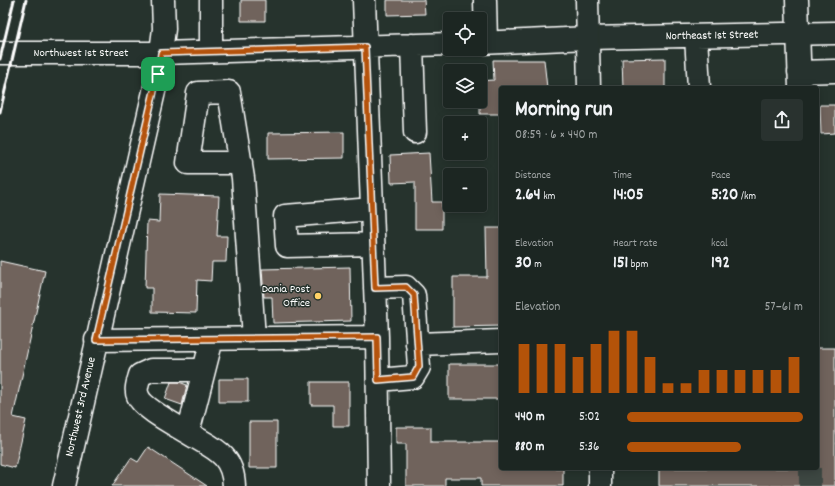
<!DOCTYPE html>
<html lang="en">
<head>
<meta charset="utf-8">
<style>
	body { margin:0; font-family:Dekko,sans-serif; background:#29322f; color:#f1f3f6; height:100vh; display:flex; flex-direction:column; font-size:15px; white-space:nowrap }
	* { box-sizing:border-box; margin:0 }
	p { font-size:13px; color:#a0a5a5 }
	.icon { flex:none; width:22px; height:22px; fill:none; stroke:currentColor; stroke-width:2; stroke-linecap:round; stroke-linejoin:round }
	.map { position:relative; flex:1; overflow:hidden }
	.drawer { position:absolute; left:499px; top:86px; width:320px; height:384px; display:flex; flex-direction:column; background:#1c2622; border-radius:4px; box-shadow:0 2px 10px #0003,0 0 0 1px #3a4340 }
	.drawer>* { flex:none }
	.fabs { position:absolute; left:443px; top:12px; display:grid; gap:8px }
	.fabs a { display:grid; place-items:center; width:44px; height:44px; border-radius:4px; background:#1c2622; box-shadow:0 2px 10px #0003,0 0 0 1px #3a4340; font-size:20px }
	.pin { position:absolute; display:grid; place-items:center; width:34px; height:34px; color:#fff; margin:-17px; border-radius:8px; box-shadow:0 2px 6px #0006 }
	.round { display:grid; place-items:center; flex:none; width:42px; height:42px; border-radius:4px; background:#29322f }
	.headline { display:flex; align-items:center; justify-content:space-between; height:68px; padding:0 16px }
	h1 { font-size:22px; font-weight:700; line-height:30px }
	.stats { display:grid; grid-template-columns:repeat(3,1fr); gap:6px; height:68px; padding:4px 16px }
	.stats div { display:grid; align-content:center }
	.stats b { font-size:17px; font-weight:700 }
	.stats small { font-size:11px; font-weight:400 }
	.stats p { font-size:11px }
	.chart { height:112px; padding:8px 16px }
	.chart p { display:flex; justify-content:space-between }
	.chart svg { width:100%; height:72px; margin-top:4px; stroke:#b45309; stroke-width:6 }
	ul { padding:0 16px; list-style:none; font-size:13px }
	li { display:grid; grid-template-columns:64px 48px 1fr; align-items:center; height:30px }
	li i { height:10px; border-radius:5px; background:#b45309 }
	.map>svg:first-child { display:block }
	.building { fill:#70645c; stroke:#fff }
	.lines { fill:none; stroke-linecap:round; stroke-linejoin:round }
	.minor-tunnel { stroke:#3c4742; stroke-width:22; stroke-dasharray:22 11; stroke-linecap:butt }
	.minor-casing { stroke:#fff; stroke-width:25 }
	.major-casing { stroke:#fff; stroke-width:25 }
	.minor { stroke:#26332d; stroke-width:22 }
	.major { stroke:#26332d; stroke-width:22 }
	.rail { stroke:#fff; stroke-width:3 }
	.route-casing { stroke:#fff; stroke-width:8 }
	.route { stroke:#b45309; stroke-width:5 }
	.poi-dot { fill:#ffd166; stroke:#26332d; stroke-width:1.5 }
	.labels { text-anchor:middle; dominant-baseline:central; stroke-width:3; stroke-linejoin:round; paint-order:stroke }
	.street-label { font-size:12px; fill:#fff; stroke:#26332d }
	.poi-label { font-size:12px; fill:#fff; stroke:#26332d; text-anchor:end }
</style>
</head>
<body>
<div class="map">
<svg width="835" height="486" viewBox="0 0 835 486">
	<rect width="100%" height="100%" fill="#26332d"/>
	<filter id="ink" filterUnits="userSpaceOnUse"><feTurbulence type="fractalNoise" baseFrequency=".025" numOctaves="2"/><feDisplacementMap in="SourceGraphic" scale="8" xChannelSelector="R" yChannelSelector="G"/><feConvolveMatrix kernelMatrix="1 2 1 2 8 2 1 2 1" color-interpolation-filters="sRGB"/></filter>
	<g filter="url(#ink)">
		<path class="building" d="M241 0H265V21H241Z
			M387 0H424L425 14 387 15Z
			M665 58V88H623L622 59Z
			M493 60H544L547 88H501V114H480V81L494 80Z
			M820 105H835V133L821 134Z
			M344 132V158L268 159V133Z
			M429 153 432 202H442V229H415V182L391 183 390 155Z
			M160 194 219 196 217 236H227L226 262H212L211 281 197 280 196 313 152 312V288H145L147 221 159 222Z
			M486 228H501V326L453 327V277H487Z
			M0 261 45 271 13 417 26 420 15 468 0 464Z
			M350 267 351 321 273 323 272 297H264L262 269Z
			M817 348H835V486H659V468H817Z
			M449 364H501V399H449Z
			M219 379H248V402H219Z
			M171 382H179L187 385 182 405 165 399Z
			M311 382H349V426H333V405H311Z
			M249 422H277V468H249Z
			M396 427H431V442H501V468H563V486H481V478H445V486H406V444H396Z
			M148 447 207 486H112L131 458 138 462Z"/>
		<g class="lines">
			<path class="minor-tunnel" d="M810 468V486"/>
			<g class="minor-casing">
				<path id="minor" d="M211 0V51
					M364 0 377 337 379 486
					M485 0 486 42
					M797 0 800 88
					M696 36 699 88
					M480 43 588 38 835 33
					M412 45 415 132
					M0 53H161L450 44
					M799 72 835 71
					M241 163H188L198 93 229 92 243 178 254 338
					M372 209 285 216 287 246 373 244
					M375 288 406 287 414 295 419 367 413 377 378 380
					M212 339 188 433C212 448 233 453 234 486
					M96 340 377 337
					M417 344 501 341
					M188 433C177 426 142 408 138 396 135 390 138 382 140 375L151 370H204
					M64 486 158 74 164 29 163 0"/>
			</g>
			<g class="major-casing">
				<path id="major" d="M587 0 589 88
					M600 468V486"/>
			</g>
			<use href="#minor" class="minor"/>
			<use href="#major" class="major"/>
			<path class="rail" d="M0 59 14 0
				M0 112 26 0"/>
		</g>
	</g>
	<g class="lines" filter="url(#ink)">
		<g class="route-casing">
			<path id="route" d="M365 47 375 288 406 287 414 295 419 366 413 377 378 380 377 337 96 340 158 74 161 53Z"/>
		</g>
		<use href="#route" class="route"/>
	</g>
	<circle class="poi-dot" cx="318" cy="296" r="4"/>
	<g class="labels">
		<g class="street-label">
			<text transform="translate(712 36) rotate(-1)">Northeast 1st Street</text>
			<text x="81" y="53">Northwest 1st Street</text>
			<text transform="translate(81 407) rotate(-77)">Northwest 3rd Avenue</text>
		</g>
		<g class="poi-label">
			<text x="310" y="289">Dania Post<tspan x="310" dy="14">Office</tspan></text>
		</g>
	</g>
</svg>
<div class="fabs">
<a><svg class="icon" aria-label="locate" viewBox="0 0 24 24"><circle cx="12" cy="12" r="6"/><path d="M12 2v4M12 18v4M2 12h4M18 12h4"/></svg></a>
<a><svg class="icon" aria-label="layers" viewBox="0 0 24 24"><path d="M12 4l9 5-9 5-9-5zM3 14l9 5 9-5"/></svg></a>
<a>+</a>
<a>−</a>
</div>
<div class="pin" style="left:158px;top:74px;background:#1e9e55"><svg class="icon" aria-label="arrive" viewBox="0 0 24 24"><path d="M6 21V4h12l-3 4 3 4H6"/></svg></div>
<section class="drawer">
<div class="headline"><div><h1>Morning run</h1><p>08:59 · 6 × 440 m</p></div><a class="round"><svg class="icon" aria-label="share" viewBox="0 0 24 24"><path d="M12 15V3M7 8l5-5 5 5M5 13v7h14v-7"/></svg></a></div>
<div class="stats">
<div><p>Distance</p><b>2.64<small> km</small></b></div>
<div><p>Time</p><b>14:05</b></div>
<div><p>Pace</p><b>5:20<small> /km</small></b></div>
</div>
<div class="stats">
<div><p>Elevation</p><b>30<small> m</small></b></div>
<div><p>Heart rate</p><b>151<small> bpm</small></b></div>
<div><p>kcal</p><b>192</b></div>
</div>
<div class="chart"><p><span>Elevation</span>57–61 m</p>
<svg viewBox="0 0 160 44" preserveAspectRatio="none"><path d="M5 44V14M15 44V14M25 44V14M35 44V22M45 44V14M55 44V6M65 44V6M75 44V22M85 44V38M95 44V38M105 44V30M115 44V30M125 44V30M135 44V30M145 44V30M155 44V22"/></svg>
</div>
<ul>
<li><b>440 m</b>5:02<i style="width:100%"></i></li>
<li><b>880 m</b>5:36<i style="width:65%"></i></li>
</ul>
</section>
</div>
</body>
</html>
